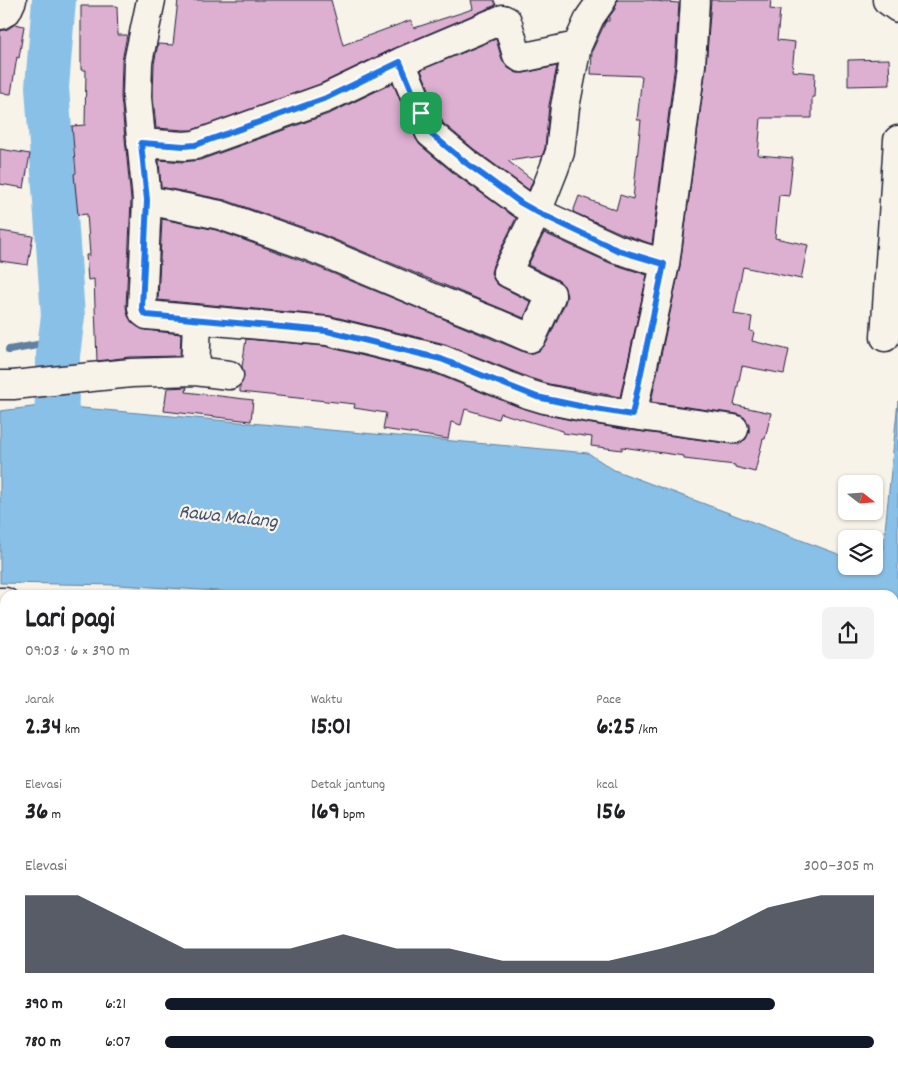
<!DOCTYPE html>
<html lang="id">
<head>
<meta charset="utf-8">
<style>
	body { margin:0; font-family:Dekko,sans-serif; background:#f2f2f2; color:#202124; height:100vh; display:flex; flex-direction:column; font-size:19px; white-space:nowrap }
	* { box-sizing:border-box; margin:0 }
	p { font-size:16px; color:#757577 }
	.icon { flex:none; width:28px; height:28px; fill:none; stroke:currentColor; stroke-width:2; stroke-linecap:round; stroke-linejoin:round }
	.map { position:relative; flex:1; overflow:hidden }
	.details { position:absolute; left:0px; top:590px; width:899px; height:480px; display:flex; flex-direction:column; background:#fff; border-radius:15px 15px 0 0; box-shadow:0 1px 4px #0004 }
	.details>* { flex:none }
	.needle { width:32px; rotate:107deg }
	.fabs { position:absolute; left:838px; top:475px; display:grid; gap:10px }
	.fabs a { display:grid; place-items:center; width:45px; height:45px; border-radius:8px; background:#fff; box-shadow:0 1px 4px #0004; font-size:25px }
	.pin { position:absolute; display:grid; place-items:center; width:42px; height:42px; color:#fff; margin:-21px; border-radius:10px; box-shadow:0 2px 8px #0006 }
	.round { display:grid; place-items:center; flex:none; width:52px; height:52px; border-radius:8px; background:#f2f2f2 }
	.headline { display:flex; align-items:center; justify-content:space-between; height:85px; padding:0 25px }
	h1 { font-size:28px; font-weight:700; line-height:38px }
	.figures { display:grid; grid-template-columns:repeat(3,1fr); gap:8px; height:85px; padding:5px 25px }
	.figures div { display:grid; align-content:center }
	.figures b { font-size:25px; font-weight:700 }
	.figures small { font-size:14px; font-weight:400 }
	.figures p { font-size:14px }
	.chart { height:140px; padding:10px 25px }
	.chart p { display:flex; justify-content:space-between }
	.chart svg { width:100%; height:90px; margin-top:5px; fill:#111827; opacity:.7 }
	ul { padding:0 25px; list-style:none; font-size:16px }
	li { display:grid; grid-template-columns:80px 60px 1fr; align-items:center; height:38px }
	li i { height:12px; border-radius:6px; background:#111827 }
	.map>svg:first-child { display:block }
	.water { fill:#89c0e7; stroke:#6081a2 }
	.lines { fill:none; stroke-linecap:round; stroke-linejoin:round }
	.stream { stroke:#6081a2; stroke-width:8 }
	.river { stroke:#89c0e7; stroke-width:44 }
	.building { fill:#ddafd1; stroke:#22223b }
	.minor-casing { stroke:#22223b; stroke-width:31 }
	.minor { stroke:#f7f3e8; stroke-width:28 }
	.route-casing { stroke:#fff; stroke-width:10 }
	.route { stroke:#1a73e8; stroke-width:6 }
	.labels { text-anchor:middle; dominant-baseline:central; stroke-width:4.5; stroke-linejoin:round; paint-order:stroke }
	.water-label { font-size:20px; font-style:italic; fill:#41516f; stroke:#f7f3e8 }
</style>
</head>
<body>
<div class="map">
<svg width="898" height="1070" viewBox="0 0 898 1070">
	<rect width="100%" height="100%" fill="#f7f3e8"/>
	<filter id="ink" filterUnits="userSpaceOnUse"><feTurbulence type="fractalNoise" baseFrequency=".02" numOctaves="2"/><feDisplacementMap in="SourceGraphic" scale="10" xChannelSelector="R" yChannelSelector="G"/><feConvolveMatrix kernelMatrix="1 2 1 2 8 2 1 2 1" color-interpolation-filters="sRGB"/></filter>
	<g filter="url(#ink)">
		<path class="water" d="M898 401V890L894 889V595H239L217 591 119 585 0 583V411L48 405 588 453 614 470 846 557V566H870L881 570Z
			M5 867V943L0 934V882Z
			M898 1050V1070H742L743 1065H894V1052Z
			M49 1065H586L585 1070H50Z"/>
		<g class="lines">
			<path class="stream" d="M9 350 60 341"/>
			<path class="river" d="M54 0 47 87 63 316 58 355 55 465"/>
		</g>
		<path class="building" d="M178 0H331L343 45 411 20 414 28 473 9 471 0H494L496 5 395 48 320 84 192 130H184L156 128 153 96 154 64 158 44 173 45Z
			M617 0H654V1L679 3 675 64 652 244 623 234 573 212 579 196 616 210 620 195 633 199 641 120H637L642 76 591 74 592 51 604 25 606 21H609V17L615 9Z
			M711 0H771L770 9 780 10 777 40 795 42 792 71 815 73 814 97H812V118H761L758 155 793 158 789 196 779 195 775 238 808 245 801 279 743 267 734 314 752 317 750 331 754 332 752 341 789 350 784 374 742 366 734 405 771 413 765 439H763L755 472 735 467V465L684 459V456L622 447V450L591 446 592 437 563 433V431L500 413 498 419 465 409 461 425 451 422 448 439 383 429 386 413 354 408 355 404 240 392V385L244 377 242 367 246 339 324 346 436 374 519 407 542 414 586 423 629 430 732 444H739L746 439 749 432V424L744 417 737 414 651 402 680 266 706 67Z
			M81 6H117L118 35H127L122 61 121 97 131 200 126 307 128 316 134 324 145 330 181 334 180 356 130 357 97 361 94 279 88 280 86 255H90L87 214 78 215 74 174 76 173 72 126 85 125 86 70H81Z
			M15 24 24 26 19 58 17 57 11 94 0 93V31L8 29Z
			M496 39 502 60 508 68 517 73H524L557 66 549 105 545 148 542 156 508 161 533 180 529 190 475 150 443 123 421 70Z
			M889 59 890 85 848 86V60Z
			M393 83 416 139 420 145 456 175 516 218 493 265 491 273 494 280 498 285 531 302 524 318 316 232 225 200 161 187 159 160 183 162 200 160 331 113Z
			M0 149 30 154 24 188 0 184Z
			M162 219 216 230 305 262 524 352 530 354 539 351 546 344 565 303 567 296 564 286 558 280 528 265 544 233 610 263 647 275 620 397 549 384 530 378 445 344 331 316 158 300Z
			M0 231 33 236 28 265 0 261Z
			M187 387 186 392 253 400 251 421 164 411 167 388Z"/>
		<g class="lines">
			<g class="minor-casing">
				<path id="minor" d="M151 0 138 62 137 97 147 200 142 308 143 312 147 315 327 331 441 359 525 393 545 399 589 408 632 415 734 429
					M887 0 898 8
					M0 15 7 11 12 0
					M401 62 430 133 465 162 521 203 537 212 617 249 665 264
					M141 143 184 146 195 145 326 98 401 62 503 19 507 21 517 55 521 58 577 46
					M147 200 220 215 311 247 428 296 496 323 530 338 532 337 551 296V294L510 274 507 272 537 212 554 169 560 152 565 107 577 46 590 17 602 0
					M885 337 898 140
					M195 371 197 320
					M0 385H13L131 373 195 371 229 375
					M632 415 665 264 691 65 695 0
					M0 602H5"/>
			</g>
			<use href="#minor" class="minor"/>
		</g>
	</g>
	<g class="lines" filter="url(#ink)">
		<g class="route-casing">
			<path id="route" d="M400 62 430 133 465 162 521 203 537 212 617 250 664 264 632 415 589 408 537 397 441 359 327 331 147 315 143 312 142 308 147 200 141 143 184 146 195 145 326 98Z"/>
		</g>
		<use href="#route" class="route"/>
	</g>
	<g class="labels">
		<g class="water-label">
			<text transform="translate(228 518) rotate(6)">Rawa Malang</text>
		</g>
	</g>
</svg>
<div class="fabs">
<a><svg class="needle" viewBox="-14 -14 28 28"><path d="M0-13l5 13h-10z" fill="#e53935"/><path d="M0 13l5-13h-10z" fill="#757577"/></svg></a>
<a><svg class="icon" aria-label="layers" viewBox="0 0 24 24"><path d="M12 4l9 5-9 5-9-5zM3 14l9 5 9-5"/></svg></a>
</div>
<div class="pin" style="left:421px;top:113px;background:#1e9e55"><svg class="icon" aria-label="arrive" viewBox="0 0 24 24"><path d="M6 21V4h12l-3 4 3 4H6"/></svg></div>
<section class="details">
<div class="headline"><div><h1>Lari pagi</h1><p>09:03 · 6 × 390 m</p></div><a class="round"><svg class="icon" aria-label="share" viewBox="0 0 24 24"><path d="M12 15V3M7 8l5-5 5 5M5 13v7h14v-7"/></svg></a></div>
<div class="figures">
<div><p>Jarak</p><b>2.34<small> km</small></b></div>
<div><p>Waktu</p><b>15:01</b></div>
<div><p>Pace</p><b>6:25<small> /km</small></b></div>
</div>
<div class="figures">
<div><p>Elevasi</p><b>36<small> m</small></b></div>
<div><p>Detak jantung</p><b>169<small> bpm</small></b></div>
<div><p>kcal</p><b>156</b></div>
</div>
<div class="chart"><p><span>Elevasi</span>300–305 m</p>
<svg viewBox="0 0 160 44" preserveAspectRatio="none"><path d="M0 44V6L10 6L20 19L30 32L40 32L50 32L60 25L70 32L80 32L90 38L100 38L110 38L120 32L130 25L140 12L150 6L160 6V44z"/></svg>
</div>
<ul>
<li><b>390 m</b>6:21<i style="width:86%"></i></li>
<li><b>780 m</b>6:07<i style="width:100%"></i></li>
</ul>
</section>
</div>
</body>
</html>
